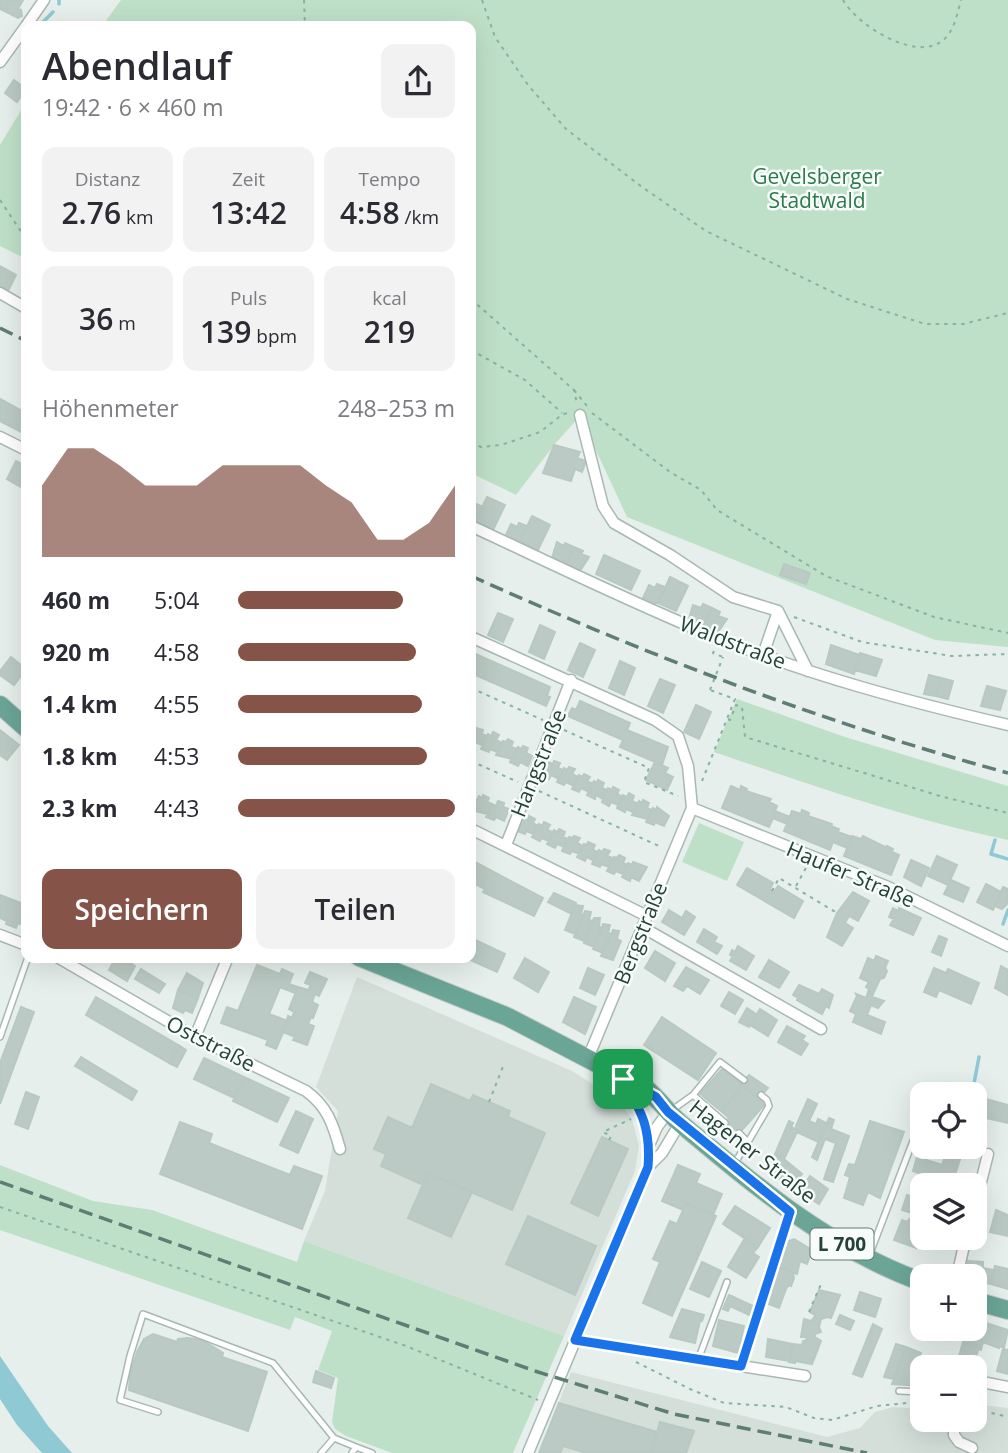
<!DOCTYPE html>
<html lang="de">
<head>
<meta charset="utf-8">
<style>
	body { margin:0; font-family:"Open Sans",sans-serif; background:#f2f2f3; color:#2b2b33; height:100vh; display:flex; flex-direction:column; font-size:26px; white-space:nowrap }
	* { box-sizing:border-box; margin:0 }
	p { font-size:23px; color:#7c7c81 }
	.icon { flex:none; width:38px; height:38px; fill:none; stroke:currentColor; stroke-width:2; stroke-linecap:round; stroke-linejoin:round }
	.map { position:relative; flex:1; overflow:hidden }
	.sheet { position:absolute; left:21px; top:21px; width:455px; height:942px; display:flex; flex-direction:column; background:#fff; border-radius:14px; box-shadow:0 7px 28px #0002 }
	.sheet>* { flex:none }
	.buttons { position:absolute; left:910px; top:1082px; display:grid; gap:14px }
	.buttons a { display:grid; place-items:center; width:77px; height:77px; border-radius:14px; background:#fff; box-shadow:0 7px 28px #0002; font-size:35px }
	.pin { position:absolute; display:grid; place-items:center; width:60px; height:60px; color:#fff; margin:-30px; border-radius:14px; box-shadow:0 4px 10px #0006 }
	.round { display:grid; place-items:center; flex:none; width:74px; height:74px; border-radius:14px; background:#f2f2f3 }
	.summary { display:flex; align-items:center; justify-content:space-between; height:119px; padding:0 21px }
	h1 { font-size:38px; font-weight:600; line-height:52px }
	.figures { display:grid; grid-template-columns:repeat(3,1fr); gap:10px; height:119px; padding:7px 21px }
	.figures div { display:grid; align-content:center; border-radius:14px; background:#f2f2f3; text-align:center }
	.figures b { font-size:30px; font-weight:600 }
	.figures small { font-size:19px; font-weight:400 }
	.figures p { font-size:19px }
	.chart { height:196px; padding:14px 21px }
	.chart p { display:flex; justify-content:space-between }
	.chart svg { width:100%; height:126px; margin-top:7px; fill:#855347; opacity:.7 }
	.action { display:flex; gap:14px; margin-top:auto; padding:14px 21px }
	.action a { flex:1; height:80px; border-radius:14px; background:#855347; color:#fff; font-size:28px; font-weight:600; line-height:80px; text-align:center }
	.action a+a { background:#f2f2f3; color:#2b2b33 }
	ul { padding:0 21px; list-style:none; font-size:23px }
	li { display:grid; grid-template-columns:112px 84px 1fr; align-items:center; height:52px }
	li i { height:18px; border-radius:9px; background:#855347 }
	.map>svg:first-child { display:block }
	.built { fill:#d4dfda }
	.green { fill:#bfe0c8 }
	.water { fill:#8ec9d4 }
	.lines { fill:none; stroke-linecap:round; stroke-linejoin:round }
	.stream { stroke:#8ec9d4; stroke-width:3.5 }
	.building { fill:#bbcac4; stroke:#b8c9c2; stroke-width:2 }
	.service-casing { stroke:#a8b8b2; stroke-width:8 }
	.minor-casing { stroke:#a8b8b2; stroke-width:13 }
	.primary-casing { stroke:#c2cac8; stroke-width:20 }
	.path { stroke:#86b3a5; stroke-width:2; stroke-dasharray:3.5 5; stroke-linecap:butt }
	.service { stroke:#fff; stroke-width:5 }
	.minor { stroke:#fff; stroke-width:10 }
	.primary { stroke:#6aa596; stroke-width:18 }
	.rail { stroke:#5f7d75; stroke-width:3.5; stroke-dasharray:14 7; stroke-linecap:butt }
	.path-bridge { stroke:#86b3a5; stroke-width:2; stroke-dasharray:3.5 5; stroke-linecap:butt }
	.route-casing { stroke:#fff; stroke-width:14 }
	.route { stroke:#1a73e8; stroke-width:9 }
	.labels { text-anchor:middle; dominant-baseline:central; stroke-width:5; stroke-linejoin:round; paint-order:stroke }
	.shield { fill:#f7fbf9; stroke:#637a73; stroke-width:2 }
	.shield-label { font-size:19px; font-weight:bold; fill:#24423a }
	.park-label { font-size:21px; fill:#2d7a4b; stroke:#f7fbf9 }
	.street-label { font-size:21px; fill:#24423a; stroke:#f7fbf9 }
</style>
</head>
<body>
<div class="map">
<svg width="1008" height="1453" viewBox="0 0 1008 1453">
	<rect width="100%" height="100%" fill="#e6efeb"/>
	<path class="built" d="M357 977 572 1071 619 1101 632 1119 639 1146 635 1171 564 1336 304 1241 325 1191 338 1111 316 1087Z
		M571 1372 827 1437 860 1428 875 1412 893 1407 922 1409V1419H975V1406L983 1405 1008 1408V1453H539Z"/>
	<path class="green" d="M121 0H1008V647L935 640 627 517 580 416 554 445 516 495 471 473V26H102Z
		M26 102V259L0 246V145Z
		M737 699 845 737 1008 786V840C907 819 811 785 714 752Z
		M699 823 744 842 727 881 682 862Z
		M0 1165 93 1201 152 1210 297 1262 304 1241 564 1336 513 1453H392L346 1436 335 1429 332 1422 338 1378 318 1370 332 1331 295 1317 290 1330 0 1230Z"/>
	<path class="water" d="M0 1356 48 1426 72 1453H42L17 1425 0 1399Z"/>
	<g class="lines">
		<path class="stream" d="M59 4V0
			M39 26 53 12
			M995 840 991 854 1008 859
			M1003 924 1008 910
			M972 1094 979 1057
			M975 1143 978 1149"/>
	</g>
	<path class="building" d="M0 0H23L18 9 21 10 22 16 18 18 0 9Z
		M14 80 26 89 17 102 5 93Z
		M0 266 16 275 7 293 0 289Z
		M0 399 26 413V427L23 433 0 421Z
		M554 445 580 452 577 458 586 461 582 472 575 469 571 481 543 473Z
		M16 461 26 466V490L7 479Z
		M487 497 505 505 493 530 475 522Z
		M474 503 483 507 475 522 472 523 471 506Z
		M532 516 550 525 538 550 520 541Z
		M519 523 527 526 520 541 517 542 505 537 511 524 517 527Z
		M557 542 564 546 565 543 574 547 566 564 552 558Z
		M574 547 583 551 581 554 589 557 580 571 566 564Z
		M604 555 640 571 631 590 596 574Z
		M784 564 810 573 806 584 780 575Z
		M670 577 688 586 676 611 658 603Z
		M657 584 665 587 658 603H655L643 598 649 585 655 588Z
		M703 604 712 608 704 625 689 619 693 605 701 608Z
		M712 608 720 612 718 616 727 619 718 632 704 625Z
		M498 613 513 619 503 642 488 635Z
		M540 625 555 632 544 659 529 652Z
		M580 643 595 650 583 677 568 670Z
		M831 645 859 655 854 674 826 664Z
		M471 652 550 687 547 696 550 697 546 706 471 673Z
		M860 653 882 660 876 676 855 670Z
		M11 657 26 669 14 685 0 675V671Z
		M620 661 635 668 624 695 609 688Z
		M929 675 941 678 936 696 924 694Z
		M941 678 953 681 948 699 936 696Z
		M660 679 675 685 663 713 648 706Z
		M987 686 1006 691 1000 710 981 706Z
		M580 701 630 723 627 730 668 747 662 765 620 747 623 740 568 716 572 708 576 710Z
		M696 705 711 712 699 739 684 732Z
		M473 727 483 730 482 734 487 736 482 745 475 742 473 746 471 745Z
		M0 730 19 745 7 760 0 755Z
		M493 732 499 735 496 740 502 743 497 752 490 749 489 752 481 749 488 734 491 736Z
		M508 739 513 742 511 747 517 749 512 759 496 755 503 741 506 742Z
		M523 746 528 748 526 753 532 756 528 766 520 762 518 766 510 762 518 747 521 749Z
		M554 761 560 763 558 768 563 770 559 779 551 775 549 779 542 775 548 762 553 764Z
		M655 762 668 768 665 773 673 777 667 790 646 780Z
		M569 767 575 769 572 774 578 777 574 786 566 782 564 785 557 782 564 768 567 770Z
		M584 774 590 777 587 781 593 784 589 792 581 788 579 792 572 789 579 775 582 777Z
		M598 780 604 783 602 788 607 790 603 799 596 795 595 799 587 795 594 781 597 783Z
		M731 786 740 790 741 786 747 789 746 791 771 799 769 802 777 806 775 811 790 817 787 824 773 818 769 827 722 808Z
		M613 787 619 790 617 794 623 797 618 805 611 802 609 806 602 802 608 788 612 790Z
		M629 793 634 796 632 801 638 804 633 812 626 809 625 812 617 808 623 795 627 797Z
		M483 795 489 798 487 802 492 804 488 814 471 810 479 796 482 798Z
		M643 800 649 803 647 808 652 810 648 819 632 815 639 801 642 803Z
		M498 801 504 803 503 807 509 809 504 821 496 817 494 820 486 817 492 804 496 806Z
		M657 807 669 816 664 826 655 822 654 825 646 822 653 808 656 810Z
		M802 810 809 813 808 816 832 824 831 826 839 829 838 832 852 837 847 848 833 842 830 850 784 831 792 811 801 814Z
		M529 816 535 819 533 823 538 826 534 834 526 831 525 834 517 831 523 817 528 820Z
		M544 822 550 825 547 830 553 832 549 841 541 838 540 841 532 837 539 824 542 826Z
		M559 829 565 832 563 837 568 839 564 847 557 844 555 848 547 844 554 830 557 832Z
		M574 836 580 838 577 843 583 846 579 854 572 851 570 854 562 851 569 837 572 838Z
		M852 836 861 839 863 836 887 848V846L893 849 892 852 899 855 891 875 844 856Z
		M588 842 595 845 593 850 598 852 594 861 587 857 585 861 577 857 584 844 587 845Z
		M604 849 610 851 607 856 613 858 609 867 601 864 600 867 592 864 599 850 602 852Z
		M619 855 625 858 623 863 628 865 623 874 616 871 614 874 607 871 614 857 617 858Z
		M937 856 957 865 948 885 928 876Z
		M471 860 543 898 534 916 483 892 485 889 471 882Z
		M911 860 929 868 921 886 904 877Z
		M633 862 647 867 639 881 631 877 630 881 622 877 628 863 632 865Z
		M747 868 773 883 770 889 772 891 774 892 778 886 803 901 794 918 737 885Z
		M951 880 969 888 963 902 944 894Z
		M986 884 1001 892 993 910 977 902Z
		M1003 887 1008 889V903L1002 909 995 906Z
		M853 892 869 901 858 921 849 916 845 923 853 928 842 946 827 937 837 913Z
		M554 893 576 903 572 914 548 902Z
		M0 895 26 905V926L18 923 16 928 6 924 7 921 0 918Z
		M575 905 583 906 581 914 583 915 575 934 565 930Z
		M893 908 898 911 899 908 921 918 913 935 890 925 894 919 889 917Z
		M669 910 682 918 686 911 695 917 684 935 662 922Z
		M585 911 591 912 589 920 593 921 584 941 574 937Z
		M594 918H600L599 927 602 928 594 947 584 943Z
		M603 924 610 925 608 933 611 934 603 953 593 949Z
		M704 929 717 937 714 942 722 946 717 954 697 942Z
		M613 930 619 931 617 939 621 941 613 960 601 956Z
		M939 936 947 939 941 956 932 952Z
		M471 938 505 954 497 972 464 957H471Z
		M738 946 754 956 746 970 730 961 733 956 730 955 732 950 735 952Z
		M655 951 675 963 665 981 645 968Z
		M876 956 888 961 885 968 887 971 884 978 880 979 873 994 868 992 869 989 866 987 869 982 860 978 868 958 874 961Z
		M116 957H121L135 966 127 981 109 970Z
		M525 958 549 972 538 992 514 978Z
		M769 960 789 972 779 988 759 977Z
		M257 965 280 974 282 969 293 974 289 984 298 987 295 993 280 987 269 1014 288 1021 276 1049 266 1045 268 1040 221 1023 227 1007 238 1011Z
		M1001 966 1008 970V995L995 988Z
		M686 967 709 980 700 994 687 986 683 991 674 986Z
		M588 968 604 975 595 995 580 988Z
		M934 968 946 973 948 969 979 983 971 1004 939 990 936 997 924 992Z
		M141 969 165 984 159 993 135 979Z
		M310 972 327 979 319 996 315 994 312 1002 318 1005 313 1018 311 1017 308 1024 314 1026 307 1045 293 1040 295 1037 283 1032 288 1016 292 1018 294 1012 289 1009 298 987 308 990 311 985 305 983Z
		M187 973 203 983 198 998 178 990Z
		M799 985 819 994 822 989 833 995 829 1008 826 1006 822 1014 797 1000 798 998 793 995Z
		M178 990 198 998 192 1013 185 1010 183 1013 173 1008Z
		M729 992 743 1000 735 1014 721 1006Z
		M868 992 873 994 872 997 884 1001 878 1008 871 1005 867 1015 885 1022 881 1034 853 1022 856 1014 850 1011 857 996 856 994 866 998Z
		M96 997 180 1046 169 1063 86 1015Z
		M574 997 596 1007 585 1034 563 1022Z
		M21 1007 34 1012 0 1104V1063Z
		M747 1008 756 1014 749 1027 739 1022Z
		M760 1009 777 1020 768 1036 750 1025Z
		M662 1017 716 1053 698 1080 644 1045Z
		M787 1026 805 1036 802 1040 808 1044 801 1055 778 1042Z
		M180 1046 186 1050 177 1067 169 1063Z
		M81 1057 137 1091 132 1100 75 1066Z
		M204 1058 244 1077 234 1098 194 1079Z
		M723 1068 743 1085 721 1111 700 1094Z
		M749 1075 768 1088 758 1099 741 1084Z
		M244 1077 289 1098 277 1122 233 1101Z
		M431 1084 470 1101 473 1095 510 1111 508 1117 545 1133 512 1210 428 1173 423 1185 381 1166 386 1154 374 1149 388 1117 412 1128Z
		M743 1085 758 1099 759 1098 766 1103 733 1140 720 1129 729 1118 721 1111Z
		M26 1092 39 1097 28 1129 15 1124Z
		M982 1098 1008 1105V1123L977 1116Z
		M808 1099 817 1104 809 1121 816 1124 818 1119 826 1123 818 1142 797 1132 796 1126Z
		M296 1111 313 1119 298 1153 280 1145Z
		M829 1118 834 1120 831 1129 849 1136 833 1182 824 1179 836 1143 825 1139 817 1160 812 1157Z
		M789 1121 793 1123 791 1127 798 1130 784 1159 775 1154Z
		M870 1121 904 1132 880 1198 868 1192 863 1205 844 1198 850 1177 845 1175 849 1164 855 1165Z
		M180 1122 212 1134 209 1143 290 1175 294 1166 322 1176 302 1229 160 1174Z
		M602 1137 628 1149 598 1216 571 1203Z
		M775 1154 784 1159 802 1174 792 1188 767 1169Z
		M946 1154 960 1159 952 1184 913 1171 917 1157 942 1165Z
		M678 1165 700 1174 696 1183 722 1194 713 1215 686 1203 683 1210 662 1201Z
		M428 1173 472 1192 451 1237 408 1218Z
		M810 1176 828 1189 819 1204 800 1192 802 1189 799 1187 804 1180 806 1182Z
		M915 1191 922 1193V1216L902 1210 907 1195 913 1197Z
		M686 1203 716 1216 672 1316 643 1303 660 1262 653 1259 670 1221 677 1224Z
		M735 1206 770 1228 758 1247 723 1224Z
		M996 1210 1008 1215V1236L990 1232Z
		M528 1216 596 1246 575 1295 506 1264Z
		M909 1219 920 1223 918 1226 922 1228 916 1248 894 1240 902 1220 908 1222Z
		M745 1238 758 1247 753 1253 759 1257 746 1278 728 1267Z
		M794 1239 812 1250 807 1264 800 1261 797 1274 779 1267 787 1242Z
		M968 1261 983 1262V1268L994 1270 991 1284 975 1281V1276H961L966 1272Z
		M702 1262 721 1271 709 1297 690 1289Z
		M995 1266 1008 1269V1289L991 1284Z
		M779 1267 793 1273 794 1278 791 1286 789 1285 786 1289 779 1308 766 1303Z
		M819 1290 840 1295 831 1318 827 1317 821 1319 819 1327 821 1332 815 1334V1337L821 1341 812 1364 795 1361V1363L789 1362 793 1344 802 1345 803 1341 807 1340 806 1337H801L804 1319 811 1321 814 1318 815 1315 810 1312Z
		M860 1292 881 1299 875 1317 854 1310Z
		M729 1295 753 1306 749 1315 730 1306 728 1311 723 1309Z
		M682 1309 704 1315 702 1321H700L695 1343 670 1337Z
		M840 1315 854 1321 850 1330 836 1324Z
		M719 1320 744 1326 738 1353 713 1346Z
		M975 1320 986 1323 979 1347 964 1343 969 1328H975Z
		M986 1323 1008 1330 1004 1348 999 1346V1348L983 1342 981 1350 978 1349Z
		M873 1324 882 1329 862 1377 853 1374Z
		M153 1334 177 1342 178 1339 188 1338 202 1340 223 1353 222 1357 267 1372 248 1431 129 1390 130 1374 137 1352 144 1339Z
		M768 1339 793 1344 790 1361 766 1357Z
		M963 1342 979 1347 973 1367H956Z
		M896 1344 906 1347 894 1379 884 1377Z
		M906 1347 921 1353 914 1373 922 1374V1386L892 1384Z
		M1003 1349 1008 1350V1374L997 1371Z
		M316 1371 334 1378 331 1388 313 1382Z
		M559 1403 657 1432 651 1453H586L563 1446 560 1453H539Z
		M660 1422 694 1431 686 1453H651Z"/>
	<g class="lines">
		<g class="service-casing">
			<path id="service" d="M0 1037 28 957
				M693 1095 725 1123
				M672 1110 693 1095 720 1062 744 1080
				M748 1142 769 1106 767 1100 761 1095
				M734 1164 748 1142 739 1133
				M869 1256 913 1141
				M698 1360 727 1282
				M899 1391 922 1392
				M917 1403 919 1391
				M158 1412 120 1400 130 1356 143 1314 273 1363 334 1438 356 1447
				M321 1453 334 1438
				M352 1453 356 1447 372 1453"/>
		</g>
		<g class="minor-casing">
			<path id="minor" d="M26 26 44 0
				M0 62 26 26
				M0 293 26 308
				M580 415 603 506 614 523 670 555 733 597 778 611 808 671
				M0 437 26 450
				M471 526C553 564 634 604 718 638 812 676 910 702 1008 725
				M471 637 655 720 678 736 688 766 692 808
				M763 655 778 611
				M692 808 888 887 1008 946
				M471 829 647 916
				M506 845 571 680
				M642 927 821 1029
				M0 935 26 945
				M57 957 195 1037 306 1091C327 1106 333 1124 340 1149
				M195 1037 228 957
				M588 1058 692 808
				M650 1143 657 1127 668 1112
				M648 1167 662 1153 680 1123
				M975 1206 988 1154
				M957 1276 966 1237
				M575 1340 805 1376
				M975 1385 982 1382 1008 1387
				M954 1419V1435L959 1442 972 1448
				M528 1453 648 1167C651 1128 642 1113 623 1079"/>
		</g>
		<g class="primary-casing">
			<path id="primary" d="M0 705 26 728
				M359 957 508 1017 646 1089C659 1099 667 1112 680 1123 754 1185 830 1249 922 1282
				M975 1301 1008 1310"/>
		</g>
		<path class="path" d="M304 0 305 26
			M482 0 495 37 528 85 566 129 642 187 706 231 847 299 925 324H963L1008 313
			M843 0C857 26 924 68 948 35 955 26 958 11 961 0
			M0 200 26 239
			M471 299 574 390 577 404
			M471 350 525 380 562 413
			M574 390 587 406
			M592 413 670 472 701 490 717 510 826 576 934 617 1008 633
			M471 442 481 447 501 445 540 432 563 414 568 413
			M794 617 862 642 952 656 1008 654
			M714 651 713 653 723 657
			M471 688 543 720
			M728 719 730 720 736 705 742 707 745 737 940 796 1008 813
			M564 730 649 768 644 782 678 796
			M471 761 518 782
			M702 781 735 699 710 690
			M539 791 661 847
			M796 886 807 866
			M772 891 779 878 837 913
			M489 1102 504 1064
			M609 1140 611 1136 603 1132 631 1119
			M0 1207 406 1346 538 1400
			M809 1312 821 1284
			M745 1355 785 1227
			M636 1362 690 1389 724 1403 786 1407 814 1418 832 1420 877 1406 907 1403
			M975 1409 1008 1417"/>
		<use href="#service" class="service"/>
		<use href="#minor" class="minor"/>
		<use href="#primary" class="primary"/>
		<path class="rail" d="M0 328 26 341
			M471 576C645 654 823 723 1008 773
			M0 1182 538 1372 674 1414 867 1453"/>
		<path class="path-bridge" d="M710 690 723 657"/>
	</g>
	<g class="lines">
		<g class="route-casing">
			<path id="route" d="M623 1079 656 1097 668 1112 790 1212 741 1366 575 1340 648 1167C651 1128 642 1113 623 1079Z"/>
		</g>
		<use href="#route" class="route"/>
	</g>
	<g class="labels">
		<rect class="shield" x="810.5" y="1228.5" width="63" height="31" rx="5"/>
		<g class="shield-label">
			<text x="842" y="1244">L 700</text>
		</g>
		<g class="park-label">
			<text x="817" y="176">Gevelsberger<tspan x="817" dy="24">Stadtwald</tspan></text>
		</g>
		<g class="street-label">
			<text transform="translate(733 642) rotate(21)">Waldstraße</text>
			<text transform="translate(538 763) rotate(-68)">Hangstraße</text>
			<text transform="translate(851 874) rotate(23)">Haufer Straße</text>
			<text transform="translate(640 933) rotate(-68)">Bergstraße</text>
			<text transform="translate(211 1043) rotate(27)">Oststraße</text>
			<text transform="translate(753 1151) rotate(38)">Hagener Straße</text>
		</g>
	</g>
</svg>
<div class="buttons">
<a><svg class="icon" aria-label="locate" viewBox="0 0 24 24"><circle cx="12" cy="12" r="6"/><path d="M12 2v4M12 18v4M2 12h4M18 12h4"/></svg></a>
<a><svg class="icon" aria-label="layers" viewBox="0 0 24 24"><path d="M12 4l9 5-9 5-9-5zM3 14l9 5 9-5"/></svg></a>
<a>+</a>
<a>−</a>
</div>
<div class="pin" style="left:623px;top:1079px;background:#1e9e55"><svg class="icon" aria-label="arrive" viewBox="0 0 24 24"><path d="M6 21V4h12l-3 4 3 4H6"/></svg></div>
<section class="sheet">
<div class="summary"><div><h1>Abendlauf</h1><p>19:42 · 6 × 460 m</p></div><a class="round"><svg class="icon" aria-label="share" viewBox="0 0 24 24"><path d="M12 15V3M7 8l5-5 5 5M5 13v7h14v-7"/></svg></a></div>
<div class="figures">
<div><p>Distanz</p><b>2.76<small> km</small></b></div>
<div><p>Zeit</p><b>13:42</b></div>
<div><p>Tempo</p><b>4:58<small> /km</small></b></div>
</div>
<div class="figures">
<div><b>36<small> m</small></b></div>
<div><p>Puls</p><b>139<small> bpm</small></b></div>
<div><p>kcal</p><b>219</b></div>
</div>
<div class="chart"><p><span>Höhenmeter</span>248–253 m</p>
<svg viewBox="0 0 160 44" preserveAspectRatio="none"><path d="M0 44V19L10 6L20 6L30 12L40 19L50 19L60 19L70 12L80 12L90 12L100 12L110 19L120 25L130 38L140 38L150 32L160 19V44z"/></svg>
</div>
<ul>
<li><b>460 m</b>5:04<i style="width:76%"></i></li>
<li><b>920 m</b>4:58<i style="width:82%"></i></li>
<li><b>1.4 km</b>4:55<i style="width:85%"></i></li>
<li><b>1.8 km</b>4:53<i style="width:87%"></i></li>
<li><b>2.3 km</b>4:43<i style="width:100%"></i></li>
</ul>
<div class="action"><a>Speichern</a><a>Teilen</a></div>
</section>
</div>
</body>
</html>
